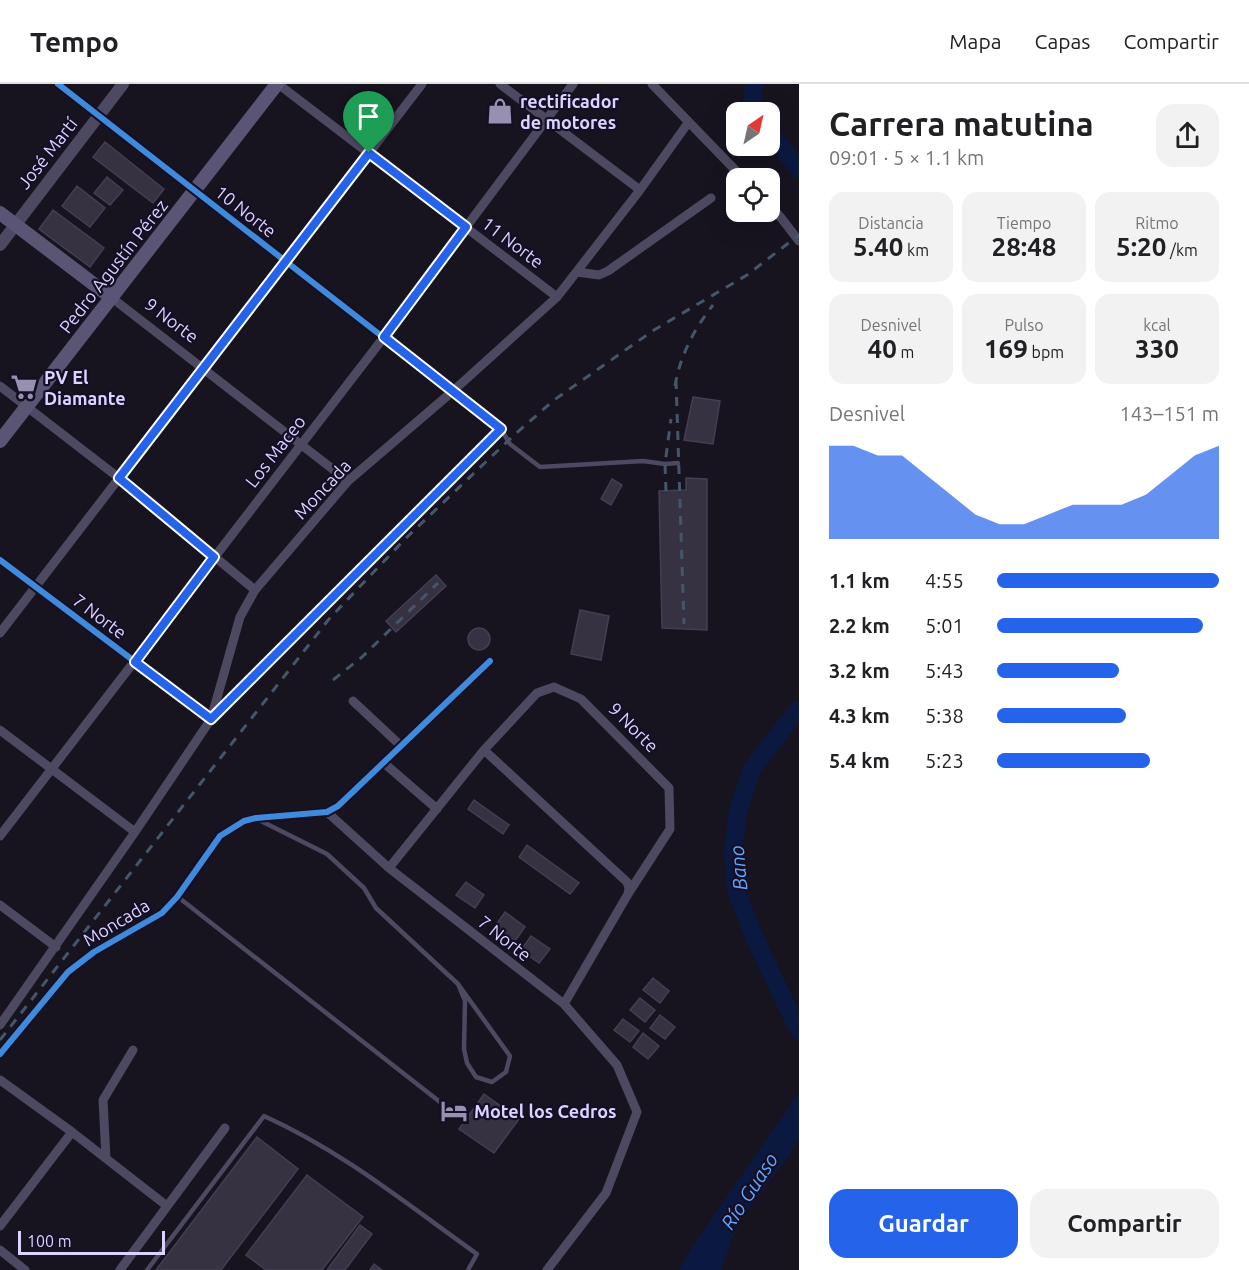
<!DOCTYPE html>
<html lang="es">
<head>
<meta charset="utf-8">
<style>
	body { margin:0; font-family:Ubuntu,sans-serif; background:#f2f2f2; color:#202124; height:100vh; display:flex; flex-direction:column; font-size:22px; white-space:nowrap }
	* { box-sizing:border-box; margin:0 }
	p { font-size:20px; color:#757577 }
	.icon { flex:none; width:33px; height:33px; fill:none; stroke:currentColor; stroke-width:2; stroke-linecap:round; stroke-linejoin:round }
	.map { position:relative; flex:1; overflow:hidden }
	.sheet { display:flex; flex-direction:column; background:#fff; width:450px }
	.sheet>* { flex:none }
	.needle { width:39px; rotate:34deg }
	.fabs { position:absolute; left:726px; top:18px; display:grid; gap:12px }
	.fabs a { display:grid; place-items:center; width:54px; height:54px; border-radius:12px; background:#fff; box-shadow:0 6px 24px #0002; font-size:30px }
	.scale { position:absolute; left:18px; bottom:15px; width:147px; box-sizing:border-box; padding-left:6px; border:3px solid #dcd3ff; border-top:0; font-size:16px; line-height:21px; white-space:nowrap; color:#dcd3ff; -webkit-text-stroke:4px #150f25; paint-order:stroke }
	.pin { position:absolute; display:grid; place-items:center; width:51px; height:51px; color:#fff; margin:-62px -26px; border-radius:50% 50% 50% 0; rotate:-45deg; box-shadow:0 0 6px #0007 }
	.pin .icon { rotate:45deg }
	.round { display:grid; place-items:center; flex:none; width:63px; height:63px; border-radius:18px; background:#f2f2f2 }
	.headline { display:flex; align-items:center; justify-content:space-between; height:102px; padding:0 30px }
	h1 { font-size:33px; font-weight:700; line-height:45px }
	.stats { display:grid; grid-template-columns:repeat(3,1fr); gap:9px; height:102px; padding:6px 30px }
	.stats div { display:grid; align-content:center; border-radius:15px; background:#f2f2f2; text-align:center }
	.stats b { font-size:26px; font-weight:700 }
	.stats small { font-size:16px; font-weight:400 }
	.stats p { font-size:16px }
	.chart { height:168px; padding:12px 30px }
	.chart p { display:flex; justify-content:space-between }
	.chart svg { width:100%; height:108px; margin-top:6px; fill:#2563eb; opacity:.7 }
	.primary-button { display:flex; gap:12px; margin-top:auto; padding:12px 30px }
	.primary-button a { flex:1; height:69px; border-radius:18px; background:#2563eb; color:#fff; font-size:24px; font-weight:700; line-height:69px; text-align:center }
	.primary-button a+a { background:#f2f2f2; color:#202124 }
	ul { padding:0 30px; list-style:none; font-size:20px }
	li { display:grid; grid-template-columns:96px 72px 1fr; align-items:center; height:45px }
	li i { height:15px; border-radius:8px; background:#2563eb }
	header { display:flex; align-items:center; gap:36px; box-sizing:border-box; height:84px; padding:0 30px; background:#fff; border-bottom:2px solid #e0e0e0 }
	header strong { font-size:28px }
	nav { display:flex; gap:33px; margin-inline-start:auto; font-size:21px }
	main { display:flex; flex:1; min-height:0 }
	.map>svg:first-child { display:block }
	.water { fill:#0b1940 }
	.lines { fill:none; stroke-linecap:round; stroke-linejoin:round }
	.river { stroke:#0b1940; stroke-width:18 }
	.building { fill:#363242; stroke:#443e53; stroke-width:1.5 }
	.service { stroke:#4c4961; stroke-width:4.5 }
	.minor { stroke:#4c4961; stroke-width:9 }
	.tertiary { stroke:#4c4961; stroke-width:12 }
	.secondary { stroke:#5a5574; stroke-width:14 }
	.rail { stroke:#45566b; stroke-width:3; stroke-dasharray:9 8; stroke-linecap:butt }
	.cycleway-casing { stroke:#150f25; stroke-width:10 }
	.cycleway { stroke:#408adc; stroke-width:6 }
	.route-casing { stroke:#fff; stroke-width:12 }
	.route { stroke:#2563eb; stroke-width:8 }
	.labels { text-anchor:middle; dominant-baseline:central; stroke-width:4.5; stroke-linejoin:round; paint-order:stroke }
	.poi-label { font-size:18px; font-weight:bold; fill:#dcd3ff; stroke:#150f25; text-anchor:start }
	.street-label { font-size:18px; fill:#dcd3ff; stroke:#150f25 }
	.water-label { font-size:20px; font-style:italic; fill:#61a7ff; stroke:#150f25 }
</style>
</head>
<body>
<header>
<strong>Tempo</strong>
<nav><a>Mapa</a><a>Capas</a><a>Compartir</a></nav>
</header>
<main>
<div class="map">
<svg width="799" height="1186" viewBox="0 0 799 1186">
	<rect width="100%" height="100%" fill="#171420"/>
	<path class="water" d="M799 1008V1054L789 1072 739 1137 721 1186H679L690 1166Z"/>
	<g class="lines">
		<path class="river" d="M754 0 752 23 755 28
			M770 49 799 86
			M799 626 795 629 752 685 738 727 733 767 736 806 755 855 799 947"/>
	</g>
	<path class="building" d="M105 58 164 105 153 119 93 73Z
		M107 93 123 106 110 121 94 109Z
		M77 102 105 124 90 143 62 122Z
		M53 126 104 164 90 183 39 145Z
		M693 313 720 317 713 360 684 356Z
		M686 394 707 395V546L662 544 659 407 686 406Z
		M612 395 622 401 611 421 601 415Z
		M436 491 446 502 396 548 386 537Z
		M580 526 609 532 601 576 571 570Z
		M468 555a11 11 0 1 1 22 0a11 11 0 1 1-22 0Z
		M474 716 509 741 503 750 468 725Z
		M527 761 579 799 570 810 519 773Z
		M466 798 484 811 475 824 456 811Z
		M505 828 525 843 515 857 495 842Z
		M531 852 550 865 539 879 521 866Z
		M653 894 669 907 660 919 643 906Z
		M640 914 655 926 645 938 630 926Z
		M660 931 675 943 665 955 650 944Z
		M623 935 639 947 630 958 614 946Z
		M643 949 659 962 648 975 633 963Z
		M484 1010 519 1035 494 1069 459 1045Z
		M257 1053 298 1085 221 1186H156Z
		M307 1091 363 1133 322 1186H266L246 1171Z
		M360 1141 372 1150 345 1186H327Z
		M374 1180 382 1186H370Z"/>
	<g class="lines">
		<path class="service" d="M501 345 510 360 540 383 643 377 665 380 678 379
			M259 736 327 770 364 804 376 824 458 900 465 917 464 965 467 979 476 993 492 998 506 988 510 972 458 900
			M178 813 440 1018
			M147 1186 264 1032C342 1067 408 1121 477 1170L468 1186"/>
		<path class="minor" d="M278 0 557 213
			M500 0 640 106
			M652 0 743 94
			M770 121 782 135 799 157
			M577 188 599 191 608 187 711 114
			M112 214 348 397
			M0 302 119 394 255 506
			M0 476 211 635 501 345 58 0
			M0 549 422 0
			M353 617 400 661
			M0 646 135 748
			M484 666 627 798 629 804 628 810 564 920
			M384 679 437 725
			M327 728 389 784 564 920 617 981 637 1028 606 1109 547 1186
			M0 752 384 253 573 0
			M389 784 484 666 537 609 554 603 581 615 669 704 670 745 628 810
			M0 821 56 863
			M0 941 135 748 211 635 240 533 255 506 348 397 453 307 557 213 640 106 688 39
			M0 970 68 888 94 868 162 829 177 813 220 752 244 737 256 734 327 728 338 722 490 577
			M0 996 72 1048 167 1122
			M106 1074 103 1016 133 966
			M0 1142 72 1048
			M0 1166 25 1186
			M120 1186 225 1044"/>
		<path class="tertiary" d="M0 161 123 0"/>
		<path class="secondary" d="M0 129 112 214
			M0 357 277 0"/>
		<path class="rail" d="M676 296 684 540
			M675 302C680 272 694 245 713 221
			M666 407 665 380 671 335
			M333 596 362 573 438 499
			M0 956 329 535 406 454 512 353 554 316 654 246 747 191 799 151"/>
		<g class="cycleway-casing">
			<path id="cycleway" d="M0 476 211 635 501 345 58 0
				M0 970 68 888 94 868 162 829 177 813 220 752 244 737 256 734 327 728 338 722 490 577"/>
		</g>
		<use href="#cycleway" class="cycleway"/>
	</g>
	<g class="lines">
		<g class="route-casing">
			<path id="route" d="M369 69 466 143 384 253 501 345 211 635 135 578 214 473 119 394Z"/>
		</g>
		<use href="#route" class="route"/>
	</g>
	<defs>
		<g id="shop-bare" transform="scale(2.07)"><path d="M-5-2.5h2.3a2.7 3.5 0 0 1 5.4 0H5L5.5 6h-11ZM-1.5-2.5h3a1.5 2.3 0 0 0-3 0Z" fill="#9790b1" stroke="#150f25" stroke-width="2.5" paint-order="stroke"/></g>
		<g id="supermarket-bare" transform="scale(2.07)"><path d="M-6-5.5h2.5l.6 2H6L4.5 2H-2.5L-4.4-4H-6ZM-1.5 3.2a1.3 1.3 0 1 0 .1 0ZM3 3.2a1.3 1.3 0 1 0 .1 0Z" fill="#9790b1" stroke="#150f25" stroke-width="2.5" paint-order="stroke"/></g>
		<g id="hotel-bare" transform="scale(2.07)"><path d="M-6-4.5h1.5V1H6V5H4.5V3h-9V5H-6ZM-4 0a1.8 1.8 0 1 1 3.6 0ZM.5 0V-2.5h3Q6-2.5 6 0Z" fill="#9790b1" stroke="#150f25" stroke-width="2.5" paint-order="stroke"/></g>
	</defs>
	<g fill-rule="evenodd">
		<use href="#shop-bare" x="500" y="27"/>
		<use href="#supermarket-bare" x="24" y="303"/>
		<use href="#hotel-bare" x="454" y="1027"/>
	</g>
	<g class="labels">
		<g class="poi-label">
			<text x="520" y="17">rectificador<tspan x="520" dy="21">de motores</tspan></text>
			<text x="44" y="293">PV El<tspan x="44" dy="21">Diamante</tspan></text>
			<text x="474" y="1027">Motel los Cedros</text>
		</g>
		<g class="street-label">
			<text transform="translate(47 69) rotate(-52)">José Martí</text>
			<text transform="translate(246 127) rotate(38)">10 Norte</text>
			<text transform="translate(513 158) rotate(37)">11 Norte</text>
			<text transform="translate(113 182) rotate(-52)">Pedro Agustín Pérez</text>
			<text transform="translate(172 236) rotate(37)">9 Norte</text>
			<text transform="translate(275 367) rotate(-52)">Los Maceo</text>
			<text transform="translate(322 405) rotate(-47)">Moncada</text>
			<text transform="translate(100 532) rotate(37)">7 Norte</text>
			<text transform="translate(634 643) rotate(45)">9 Norte</text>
			<text transform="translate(116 838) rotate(-31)">Moncada</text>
			<text transform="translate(505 854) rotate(38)">7 Norte</text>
		</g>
		<g class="water-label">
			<text transform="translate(738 784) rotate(-95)">Bano</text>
			<text transform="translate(749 1107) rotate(-57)">Río Guaso</text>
		</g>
	</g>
</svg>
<div class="fabs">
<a><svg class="needle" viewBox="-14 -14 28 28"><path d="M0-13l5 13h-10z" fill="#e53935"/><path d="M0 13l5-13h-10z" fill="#757577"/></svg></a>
<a><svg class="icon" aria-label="locate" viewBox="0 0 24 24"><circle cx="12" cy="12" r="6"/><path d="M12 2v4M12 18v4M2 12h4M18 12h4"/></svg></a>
</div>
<div class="scale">100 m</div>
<div class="pin" style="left:369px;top:69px;background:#1e9e55"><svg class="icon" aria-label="arrive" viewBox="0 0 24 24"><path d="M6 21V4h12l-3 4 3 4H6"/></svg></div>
</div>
<section class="sheet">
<div class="headline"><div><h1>Carrera matutina</h1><p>09:01 · 5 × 1.1 km</p></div><a class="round"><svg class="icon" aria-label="share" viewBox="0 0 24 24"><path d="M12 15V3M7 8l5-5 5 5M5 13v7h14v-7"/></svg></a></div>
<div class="stats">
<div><p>Distancia</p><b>5.40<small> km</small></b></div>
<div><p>Tiempo</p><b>28:48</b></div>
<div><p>Ritmo</p><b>5:20<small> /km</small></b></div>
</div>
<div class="stats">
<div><p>Desnivel</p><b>40<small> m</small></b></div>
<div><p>Pulso</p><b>169<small> bpm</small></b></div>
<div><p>kcal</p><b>330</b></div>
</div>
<div class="chart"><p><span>Desnivel</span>143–151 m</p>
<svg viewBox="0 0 160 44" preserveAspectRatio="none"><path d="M0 44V6L10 6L20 10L30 10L40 18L50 26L60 34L70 38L80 38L90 34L100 30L110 30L120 30L130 26L140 18L150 10L160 6V44z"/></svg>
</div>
<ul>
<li><b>1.1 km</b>4:55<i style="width:100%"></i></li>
<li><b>2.2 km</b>5:01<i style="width:93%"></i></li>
<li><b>3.2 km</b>5:43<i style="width:55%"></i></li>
<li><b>4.3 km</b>5:38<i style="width:58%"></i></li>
<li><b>5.4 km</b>5:23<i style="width:69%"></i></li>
</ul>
<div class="primary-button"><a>Guardar</a><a>Compartir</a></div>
</section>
</main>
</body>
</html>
